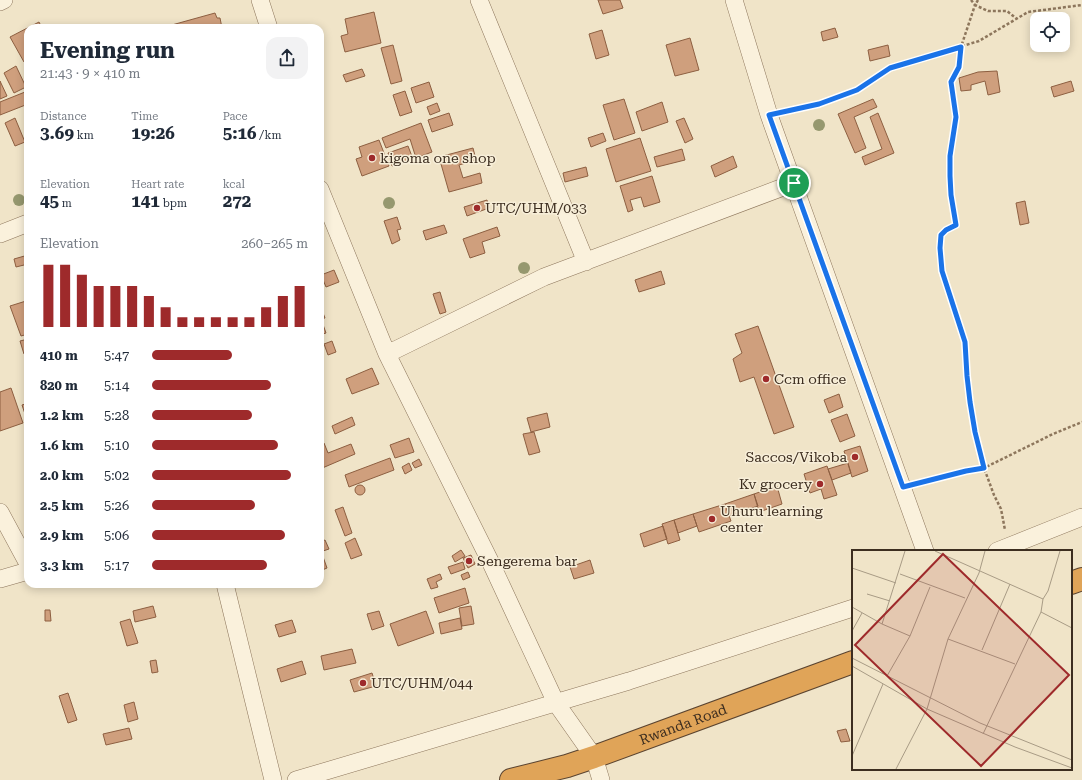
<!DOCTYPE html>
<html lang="en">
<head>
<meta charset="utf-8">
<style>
	body { margin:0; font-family:"Roboto Serif",serif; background:#f2f2f3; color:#1f2937; height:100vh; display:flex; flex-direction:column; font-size:15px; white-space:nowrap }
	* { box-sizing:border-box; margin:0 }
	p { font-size:13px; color:#747a83 }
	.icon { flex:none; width:22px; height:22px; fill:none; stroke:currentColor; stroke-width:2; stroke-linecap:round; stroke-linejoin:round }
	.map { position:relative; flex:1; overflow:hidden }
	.drawer { position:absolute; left:24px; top:24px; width:300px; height:564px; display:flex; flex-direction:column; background:#fff; border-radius:12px; box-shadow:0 2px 10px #0003 }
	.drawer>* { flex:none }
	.controls { position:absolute; left:1030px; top:12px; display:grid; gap:8px }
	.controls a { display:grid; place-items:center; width:40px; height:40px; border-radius:8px; background:#fff; box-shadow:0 2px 10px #0003; font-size:20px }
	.pin { position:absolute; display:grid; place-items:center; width:34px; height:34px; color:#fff; margin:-17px; border:2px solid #fff; border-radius:50%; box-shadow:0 1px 4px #0007 }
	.round { display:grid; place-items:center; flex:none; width:42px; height:42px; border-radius:12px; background:#f2f2f3 }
	.summary { display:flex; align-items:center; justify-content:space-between; height:68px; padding:0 16px }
	h1 { font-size:22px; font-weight:700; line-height:30px }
	.metrics { display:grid; grid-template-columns:repeat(3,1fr); gap:6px; height:68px; padding:4px 16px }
	.metrics div { display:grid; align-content:center }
	.metrics b { font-size:17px; font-weight:700 }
	.metrics small { font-size:11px; font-weight:400 }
	.metrics p { font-size:11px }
	.chart { height:112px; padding:8px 16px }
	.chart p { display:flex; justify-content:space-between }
	.chart svg { width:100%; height:72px; margin-top:4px; stroke:#9e2a2b; stroke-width:6 }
	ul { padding:0 16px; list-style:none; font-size:13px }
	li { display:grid; grid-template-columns:64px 48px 1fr; align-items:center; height:30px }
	li i { height:10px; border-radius:5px; background:#9e2a2b }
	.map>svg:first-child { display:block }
	.building { fill:#cf9f7d; stroke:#8d5f41 }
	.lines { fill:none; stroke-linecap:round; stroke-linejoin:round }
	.street-casing { stroke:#8d765c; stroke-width:18 }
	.highway-casing { stroke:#5b4430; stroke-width:24 }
	.path { stroke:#8d765c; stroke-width:2.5; stroke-dasharray:3 2; stroke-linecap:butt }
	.street { stroke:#faf1dc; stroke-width:17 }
	.highway { stroke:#e0a458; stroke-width:22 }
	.tree { fill:#96986f }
	.route-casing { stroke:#fff; stroke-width:8 }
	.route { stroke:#1a73e8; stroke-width:5 }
	.poi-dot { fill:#9e2a2b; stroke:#f7eed8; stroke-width:1.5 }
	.labels { text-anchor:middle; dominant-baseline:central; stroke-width:3; stroke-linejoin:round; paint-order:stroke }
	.poi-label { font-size:14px; fill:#3d2e20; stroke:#f7eed8; text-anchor:start }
	.street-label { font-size:14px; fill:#3d2e20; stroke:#f7eed8 }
	.inset-road { fill:none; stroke:#a89b85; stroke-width:1 }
	.view { fill:#9e2a2b; fill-opacity:0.15; stroke:#9e2a2b; stroke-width:2 }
	.inset-edge { fill:none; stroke:#3d2e20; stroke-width:2 }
</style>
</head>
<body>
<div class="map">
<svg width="1082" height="780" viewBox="0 0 1082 780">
	<rect width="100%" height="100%" fill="#f0e4c8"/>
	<path class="building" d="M598 0H620L623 8 603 14Z
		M374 12 381 43 345 52 341 36 348 34 345 19Z
		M215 13 217 18H220L222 28H161Z
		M39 22 42 28H28V60L24 62 10 37Z
		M835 28 838 37 823 41 821 32Z
		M602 30 609 55 596 59 589 34Z
		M690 38 699 70 675 76 666 45Z
		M393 45 402 81 391 84 381 48Z
		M888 45 890 56 870 61 868 50Z
		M16 66 26 87 14 93 4 73Z
		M362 69 365 76 346 82 343 75Z
		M997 71 1000 92 988 95 985 81 971 85V90L961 91 959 78 978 72Z
		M0 81 7 96 0 99Z
		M1071 81 1074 91 1054 97 1051 87Z
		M429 82 434 97 416 103 411 88Z
		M405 91 412 112 400 116 393 95Z
		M25 92 28 100V104L0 115V102Z
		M624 99 635 133 614 140 603 105Z
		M873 99 877 107 854 117 866 148 855 153 838 114Z
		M662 102 668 122 642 131 636 112Z
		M437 103 440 111 430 115 427 107Z
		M449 113 453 125 432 132 428 120Z
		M878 113 894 153 865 165 862 157 882 149 870 117Z
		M15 118 25 142 15 146 5 123Z
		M684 118 693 139 685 143 676 121Z
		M421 123 432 152 416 158 410 139 386 148 382 138Z
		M603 133 606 141 591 147 588 138Z
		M640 138 651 171 616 182 606 149Z
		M379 140 389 166 362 176 356 159 362 157 359 147Z
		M408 146 413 159 392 166 388 153Z
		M473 148 476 160 459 165 463 178 480 173 482 183 449 192 439 157Z
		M682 149 685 160 657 167 654 157Z
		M733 156 737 167 715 177 711 166Z
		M586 167 588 176 565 182 563 173Z
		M652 176 660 202 644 207 641 197 630 200 633 210 628 212 620 186Z
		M487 200 489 208 467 216 464 207Z
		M1025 201 1029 223 1020 225 1016 203Z
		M397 217 401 229 397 230 400 240 392 244 384 221Z
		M444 225 447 233 426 240 423 231Z
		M497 227 500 236 482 242 485 253 470 258 463 239Z
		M28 255V264L16 267 14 259Z
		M334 270 339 282 326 287 321 275Z
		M661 271 665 284 639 292 635 280Z
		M440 292 446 312 440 314 433 294Z
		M320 298 323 307 321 308 325 318 321 319 326 333 320 335Z
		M26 301 28 306V334L21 336 10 306Z
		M758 326 794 427 774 434 754 377 740 382 733 359 742 353 735 334Z
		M28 339V353L24 354 20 341Z
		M332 341 336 352 328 355 324 344Z
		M372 368 379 384 352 394 346 379Z
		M11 388 23 423 0 431V392Z
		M839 394 843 407 829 413 824 400Z
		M28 403V420H27L22 405Z
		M547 413 550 427 531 432 527 418Z
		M847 414 855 436 840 442 831 420Z
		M352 417 355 425 335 434 332 426Z
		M534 432 540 452 529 455 523 434Z
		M409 438 414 452 395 458 390 445Z
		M324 443 328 453 351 444 355 454 320 469V444Z
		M860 446 868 471 852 477 844 451Z
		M390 458 394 470 349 487 345 475Z
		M419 459 422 465 415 468 412 463Z
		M409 463 412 470 405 474 402 467Z
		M848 463 851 473 832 480 828 469Z
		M827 466 837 495 824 499 821 489 810 493 804 474Z
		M355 490a5 5 0 1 1 10 0a5 5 0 1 1-10 0Z
		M777 486 782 504 759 512 754 494Z
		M754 494 758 506 729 516 725 504Z
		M725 504 731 521 699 532 693 514Z
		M343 507 352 533 345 536 335 510Z
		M693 514 697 526 678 533 674 520Z
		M674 520 680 540 668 544 662 524Z
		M663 526 667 539 644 547 640 534Z
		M355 538 362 555 351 559 345 543Z
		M325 540 329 549 320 552V542Z
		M461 550 465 556 455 562 452 556Z
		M322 554 327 568 320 571V555Z
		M471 555 475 564 468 568 463 558Z
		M590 560 594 573 574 579 570 567Z
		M463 562 465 569 451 574 448 567Z
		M468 572 470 577 463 580 461 575Z
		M440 574 442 579 436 582 438 587 431 589 427 579Z
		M465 588 469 603 439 613 434 598Z
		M153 606 156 617 135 622 133 611Z
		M471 606 474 624 462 626 459 608Z
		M45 610H50L51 621H45Z
		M379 611 384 626 372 630 367 614Z
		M426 611 434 633 398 646 390 624Z
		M460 618 462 629 441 634 439 623Z
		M130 619 138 643 127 646 120 622Z
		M292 620 296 632 279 637 275 625Z
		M352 649 356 663 324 670 321 656Z
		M156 660 158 672 152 673 150 661Z
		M302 661 306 674 281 682 277 669Z
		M372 673 376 686 354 692 350 680Z
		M68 693 77 720 68 723 59 696Z
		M134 702 138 719 128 722 124 705Z
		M129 728 132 739 106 745 103 734Z
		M846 729 850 741 841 742 837 731Z"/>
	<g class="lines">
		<g class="street-casing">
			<path id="street" d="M260 0 269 28
				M479 0 586 262
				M734 0 769 115 925 551
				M0 2 4 0
				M320 189 387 354 490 561 556 703 594 757 601 780
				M0 234 28 223
				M387 354 544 277 794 183
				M0 512 28 564
				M997 551 1082 517
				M0 579 28 571
				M225 584 273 780
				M296 780 629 681 853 608"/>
		</g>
		<g class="highway-casing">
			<g id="highway">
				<path d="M1071 583 1082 579"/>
				<path id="s1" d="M511 780 567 766 594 757 853 662"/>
			</g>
		</g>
		<path class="path" d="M971 0 975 5 961 47 959 67 951 82 956 117 951 155 950 176 956 225 946 230 941 235V248L942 271 965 342 967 376 970 402 975 432 984 468 994 495 1001 509 1005 530
			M978 0 975 5 988 11H1007L1017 19
			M785 111 819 104 857 90 890 68 979 41 1028 12 1082 5
			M919 484 966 471 984 468 1053 434 1082 422"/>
		<use href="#street" class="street"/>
		<use href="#highway" class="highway"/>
	</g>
	<g class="tree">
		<circle cx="819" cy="125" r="6"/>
		<circle cx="19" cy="200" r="6"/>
		<circle cx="389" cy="203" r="6"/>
		<circle cx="524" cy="268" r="6"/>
	</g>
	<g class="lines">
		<g class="route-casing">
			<path id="route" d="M961 47 959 67 951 82 956 117 950 156V176L951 195 956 225 946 230 941 235 940 248 942 271 965 342 967 376 970 402 975 432 984 468 966 471 903 487 769 115 819 104 857 90 890 68Z"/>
		</g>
		<use href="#route" class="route"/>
	</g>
	<g class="poi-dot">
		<circle cx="372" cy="158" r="4"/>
		<circle cx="477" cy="208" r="4"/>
		<circle cx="766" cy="379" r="4"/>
		<circle cx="855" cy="457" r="4"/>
		<circle cx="820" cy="484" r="4"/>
		<circle cx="712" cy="519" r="4"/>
		<circle cx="469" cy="561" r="4"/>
		<circle cx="363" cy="683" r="4"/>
	</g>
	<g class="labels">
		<g class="poi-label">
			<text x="380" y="158">kigoma one shop</text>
			<text x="485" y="208">UTC/UHM/033</text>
			<text x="774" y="379">Ccm office</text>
			<text x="847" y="457" text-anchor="end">Saccos/Vikoba</text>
			<text x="812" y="484" text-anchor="end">Kv grocery</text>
			<text x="720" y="511">Uhuru learning<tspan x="720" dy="16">center</tspan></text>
			<text x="477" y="561">Sengerema bar</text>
			<text x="371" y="683">UTC/UHM/044</text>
		</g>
		<g class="street-label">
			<text stroke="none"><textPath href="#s1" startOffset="181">Rwanda Road</textPath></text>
		</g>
	</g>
	<g transform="translate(852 550)">
		<rect width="220" height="220" fill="#f0e4c8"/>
		<path class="inset-road" d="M53 1 30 74 58 86M83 1 191 49M0 18 44 33M48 24 113 48M15 44 38 51M0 57 30 74M189 62 220 78M0 81 10 63M96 89 163 114M130 100 158 34M0 108 128 173 220 210M0 116 75 159 163 197 220 218M35 126 58 86 78 37M131 184 189 62 191 49 196 41 208 1M0 206 31 134M44 219 75 159 96 89 127 23 133 1"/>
		<path class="view" d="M91 4 217 125 129 216 3 95Z"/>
		<rect width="220" height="220" class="inset-edge"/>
	</g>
</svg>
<div class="controls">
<a><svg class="icon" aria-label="locate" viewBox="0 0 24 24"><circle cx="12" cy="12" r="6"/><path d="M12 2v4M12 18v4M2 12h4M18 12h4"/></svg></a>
</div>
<div class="pin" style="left:794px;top:183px;background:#1e9e55"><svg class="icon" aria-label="arrive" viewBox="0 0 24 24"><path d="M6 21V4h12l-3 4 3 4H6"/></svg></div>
<section class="drawer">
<div class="summary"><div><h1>Evening run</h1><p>21:43 · 9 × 410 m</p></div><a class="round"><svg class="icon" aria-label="share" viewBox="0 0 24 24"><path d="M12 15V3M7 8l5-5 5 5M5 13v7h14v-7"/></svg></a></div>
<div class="metrics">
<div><p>Distance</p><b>3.69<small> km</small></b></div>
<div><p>Time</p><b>19:26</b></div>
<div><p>Pace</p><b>5:16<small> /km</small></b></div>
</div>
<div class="metrics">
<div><p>Elevation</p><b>45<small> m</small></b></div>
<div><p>Heart rate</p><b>141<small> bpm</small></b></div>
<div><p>kcal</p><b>272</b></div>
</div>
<div class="chart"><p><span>Elevation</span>260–265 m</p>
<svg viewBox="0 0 160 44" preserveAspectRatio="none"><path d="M5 44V6M15 44V6M25 44V12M35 44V19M45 44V19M55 44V19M65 44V25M75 44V32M85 44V38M95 44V38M105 44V38M115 44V38M125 44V38M135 44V32M145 44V25M155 44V19"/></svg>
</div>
<ul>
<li><b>410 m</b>5:47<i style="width:51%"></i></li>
<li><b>820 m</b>5:14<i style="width:76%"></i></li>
<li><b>1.2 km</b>5:28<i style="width:64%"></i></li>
<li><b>1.6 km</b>5:10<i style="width:81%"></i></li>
<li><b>2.0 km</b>5:02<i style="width:89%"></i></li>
<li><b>2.5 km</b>5:26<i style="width:66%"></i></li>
<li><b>2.9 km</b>5:06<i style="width:85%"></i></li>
<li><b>3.3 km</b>5:17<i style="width:74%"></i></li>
</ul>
</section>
</div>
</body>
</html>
